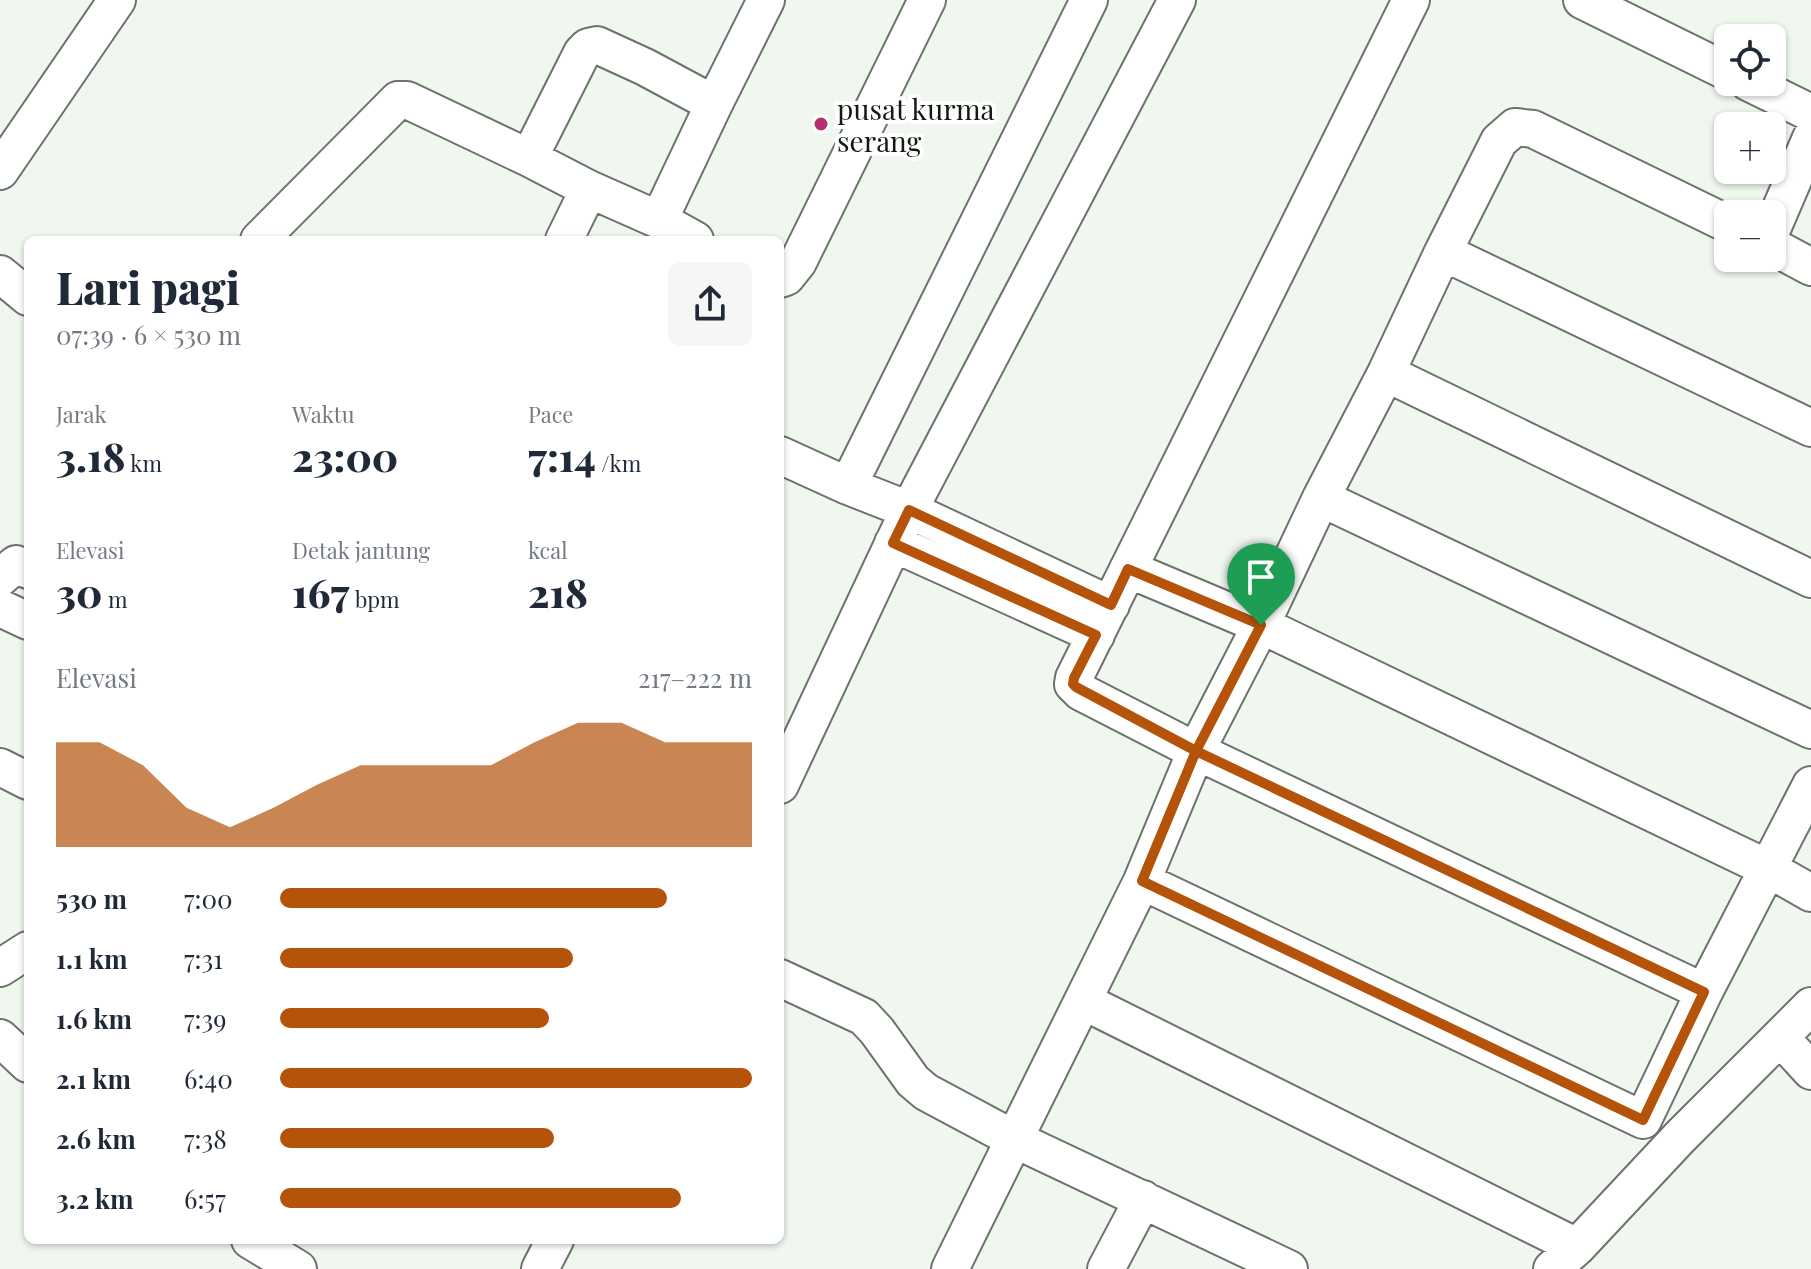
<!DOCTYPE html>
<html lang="id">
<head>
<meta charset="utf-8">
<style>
	body { margin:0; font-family:"Playfair Display",serif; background:#f6f6f7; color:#1f2937; height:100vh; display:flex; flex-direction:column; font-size:30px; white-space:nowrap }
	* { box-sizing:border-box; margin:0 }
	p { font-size:26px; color:#747a83 }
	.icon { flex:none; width:44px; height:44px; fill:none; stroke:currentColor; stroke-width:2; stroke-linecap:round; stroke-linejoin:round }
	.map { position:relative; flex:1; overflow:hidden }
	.details { position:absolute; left:24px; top:236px; width:760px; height:1008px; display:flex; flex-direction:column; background:#fff; border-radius:12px; box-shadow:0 2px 6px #0004 }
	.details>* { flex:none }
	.tools { position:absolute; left:1714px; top:24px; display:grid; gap:16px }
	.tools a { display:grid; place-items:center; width:72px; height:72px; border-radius:12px; background:#fff; box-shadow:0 2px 6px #0004; font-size:40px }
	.pin { position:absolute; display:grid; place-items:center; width:68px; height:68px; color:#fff; margin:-82px -34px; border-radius:50% 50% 50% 0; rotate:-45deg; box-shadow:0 0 8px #0007 }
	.pin .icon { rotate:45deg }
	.round { display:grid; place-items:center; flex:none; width:84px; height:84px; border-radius:12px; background:#f6f6f7 }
	.overview { display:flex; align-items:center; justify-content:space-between; height:136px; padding:0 32px }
	h1 { font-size:44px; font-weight:800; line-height:60px }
	.metrics { display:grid; grid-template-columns:repeat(3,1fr); gap:12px; height:136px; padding:8px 32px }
	.metrics div { display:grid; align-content:center }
	.metrics b { font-size:40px; font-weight:800 }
	.metrics small { font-size:22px; font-weight:400 }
	.metrics p { font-size:22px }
	.chart { height:224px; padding:16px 32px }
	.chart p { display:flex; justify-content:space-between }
	.chart svg { width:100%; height:144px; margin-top:8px; fill:#b45309; opacity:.7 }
	ul { padding:0 32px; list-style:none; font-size:26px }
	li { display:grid; grid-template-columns:128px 96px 1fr; align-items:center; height:60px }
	li i { height:20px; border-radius:10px; background:#b45309 }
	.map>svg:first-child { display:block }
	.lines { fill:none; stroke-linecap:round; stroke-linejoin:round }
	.minor-casing { stroke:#6c736c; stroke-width:40 }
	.minor { stroke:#fff; stroke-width:36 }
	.route-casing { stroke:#fff; stroke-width:16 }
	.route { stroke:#b45309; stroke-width:10 }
	.poi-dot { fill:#b62f71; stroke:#fff; stroke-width:3 }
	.labels { text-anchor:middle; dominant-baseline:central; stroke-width:8; stroke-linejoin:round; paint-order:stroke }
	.poi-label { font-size:28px; fill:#151815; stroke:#fff; text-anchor:start }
</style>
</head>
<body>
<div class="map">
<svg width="1811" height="1269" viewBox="0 0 1811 1269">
	<rect width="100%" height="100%" fill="#eff7ef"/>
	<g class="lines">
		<g class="minor-casing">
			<path id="minor" d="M1411 0 1074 678 1073 684 1081 692 1196 751 1261 625 1321 498 1386 373 1443 252 1499 141 1515 127 1533 129 1728 224
				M1582 0 1728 72
				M1748 82 1811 113
				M529 158 582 53 588 47 597 45 645 67 714 104
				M0 171 117 0
				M659 220 714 104 766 0
				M1772 229 1811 138
				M259 240 398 100H407L529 158 589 189 659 220 695 240
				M564 240 589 189
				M1772 246 1811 267
				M1443 252 1811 428
				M0 274 28 297
				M780 279 786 277 798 262 927 0
				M1386 373 1811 579
				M780 455 848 486 909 510 1111 605
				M848 486 1089 0
				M1321 498 1811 730
				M893 543 1096 635
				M1128 569 1261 625 1767 868 1811 893
				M0 578 16 564 28 570
				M0 608 28 621
				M0 767 28 781
				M780 785 909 510 1177 0
				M1142 881 1643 1120 1704 992 1811 785
				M0 968 28 950
				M780 978 864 1017 877 1031 913 1081 926 1092 1014 1139 1289 1269
				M1083 1001 1577 1247 1680 1137 1811 1006
				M0 1038 28 1064
				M1781 1038 1811 1071
				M250 1240 298 1269
				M540 1269 555 1240
				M950 1269 1142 881 1196 751 1704 992
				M1106 1269 1143 1199
				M1552 1269 1577 1247"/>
		</g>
		<use href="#minor" class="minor"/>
	</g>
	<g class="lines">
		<g class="route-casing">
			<path id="route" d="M1261 625 1128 569 1111 605 909 510 893 543 1096 635 1074 678 1073 684 1076 687 1196 751 1142 881 1643 1120 1704 992 1196 751 1261 625"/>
		</g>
		<use href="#route" class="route"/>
	</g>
	<circle class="poi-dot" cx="821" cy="124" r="8"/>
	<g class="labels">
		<g class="poi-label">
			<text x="837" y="108">pusat kurma<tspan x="837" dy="32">serang</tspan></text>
		</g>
	</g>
</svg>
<div class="tools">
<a><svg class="icon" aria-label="locate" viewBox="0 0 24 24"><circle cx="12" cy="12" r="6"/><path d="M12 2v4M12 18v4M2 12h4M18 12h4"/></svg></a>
<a>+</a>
<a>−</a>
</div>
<div class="pin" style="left:1261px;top:625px;background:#1e9e55"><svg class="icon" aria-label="arrive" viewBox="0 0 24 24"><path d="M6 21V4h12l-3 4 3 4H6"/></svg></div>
<section class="details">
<div class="overview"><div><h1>Lari pagi</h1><p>07:39 · 6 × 530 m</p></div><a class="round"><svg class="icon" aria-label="share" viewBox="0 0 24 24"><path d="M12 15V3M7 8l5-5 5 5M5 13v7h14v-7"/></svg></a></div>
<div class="metrics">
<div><p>Jarak</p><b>3.18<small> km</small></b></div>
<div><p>Waktu</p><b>23:00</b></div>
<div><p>Pace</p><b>7:14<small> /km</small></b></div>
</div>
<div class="metrics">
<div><p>Elevasi</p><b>30<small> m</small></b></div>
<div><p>Detak jantung</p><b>167<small> bpm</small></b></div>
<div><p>kcal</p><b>218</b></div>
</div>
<div class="chart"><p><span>Elevasi</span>217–222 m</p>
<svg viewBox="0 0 160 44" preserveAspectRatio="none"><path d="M0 44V12L10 12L20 19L30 32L40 38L50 32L60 25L70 19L80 19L90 19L100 19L110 12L120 6L130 6L140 12L150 12L160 12V44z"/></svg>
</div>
<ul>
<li><b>530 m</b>7:00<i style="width:82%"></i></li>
<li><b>1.1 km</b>7:31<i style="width:62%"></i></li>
<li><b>1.6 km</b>7:39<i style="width:57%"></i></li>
<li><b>2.1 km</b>6:40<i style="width:100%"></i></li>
<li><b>2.6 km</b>7:38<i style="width:58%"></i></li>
<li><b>3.2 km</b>6:57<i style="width:85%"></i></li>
</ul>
</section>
</div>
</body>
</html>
